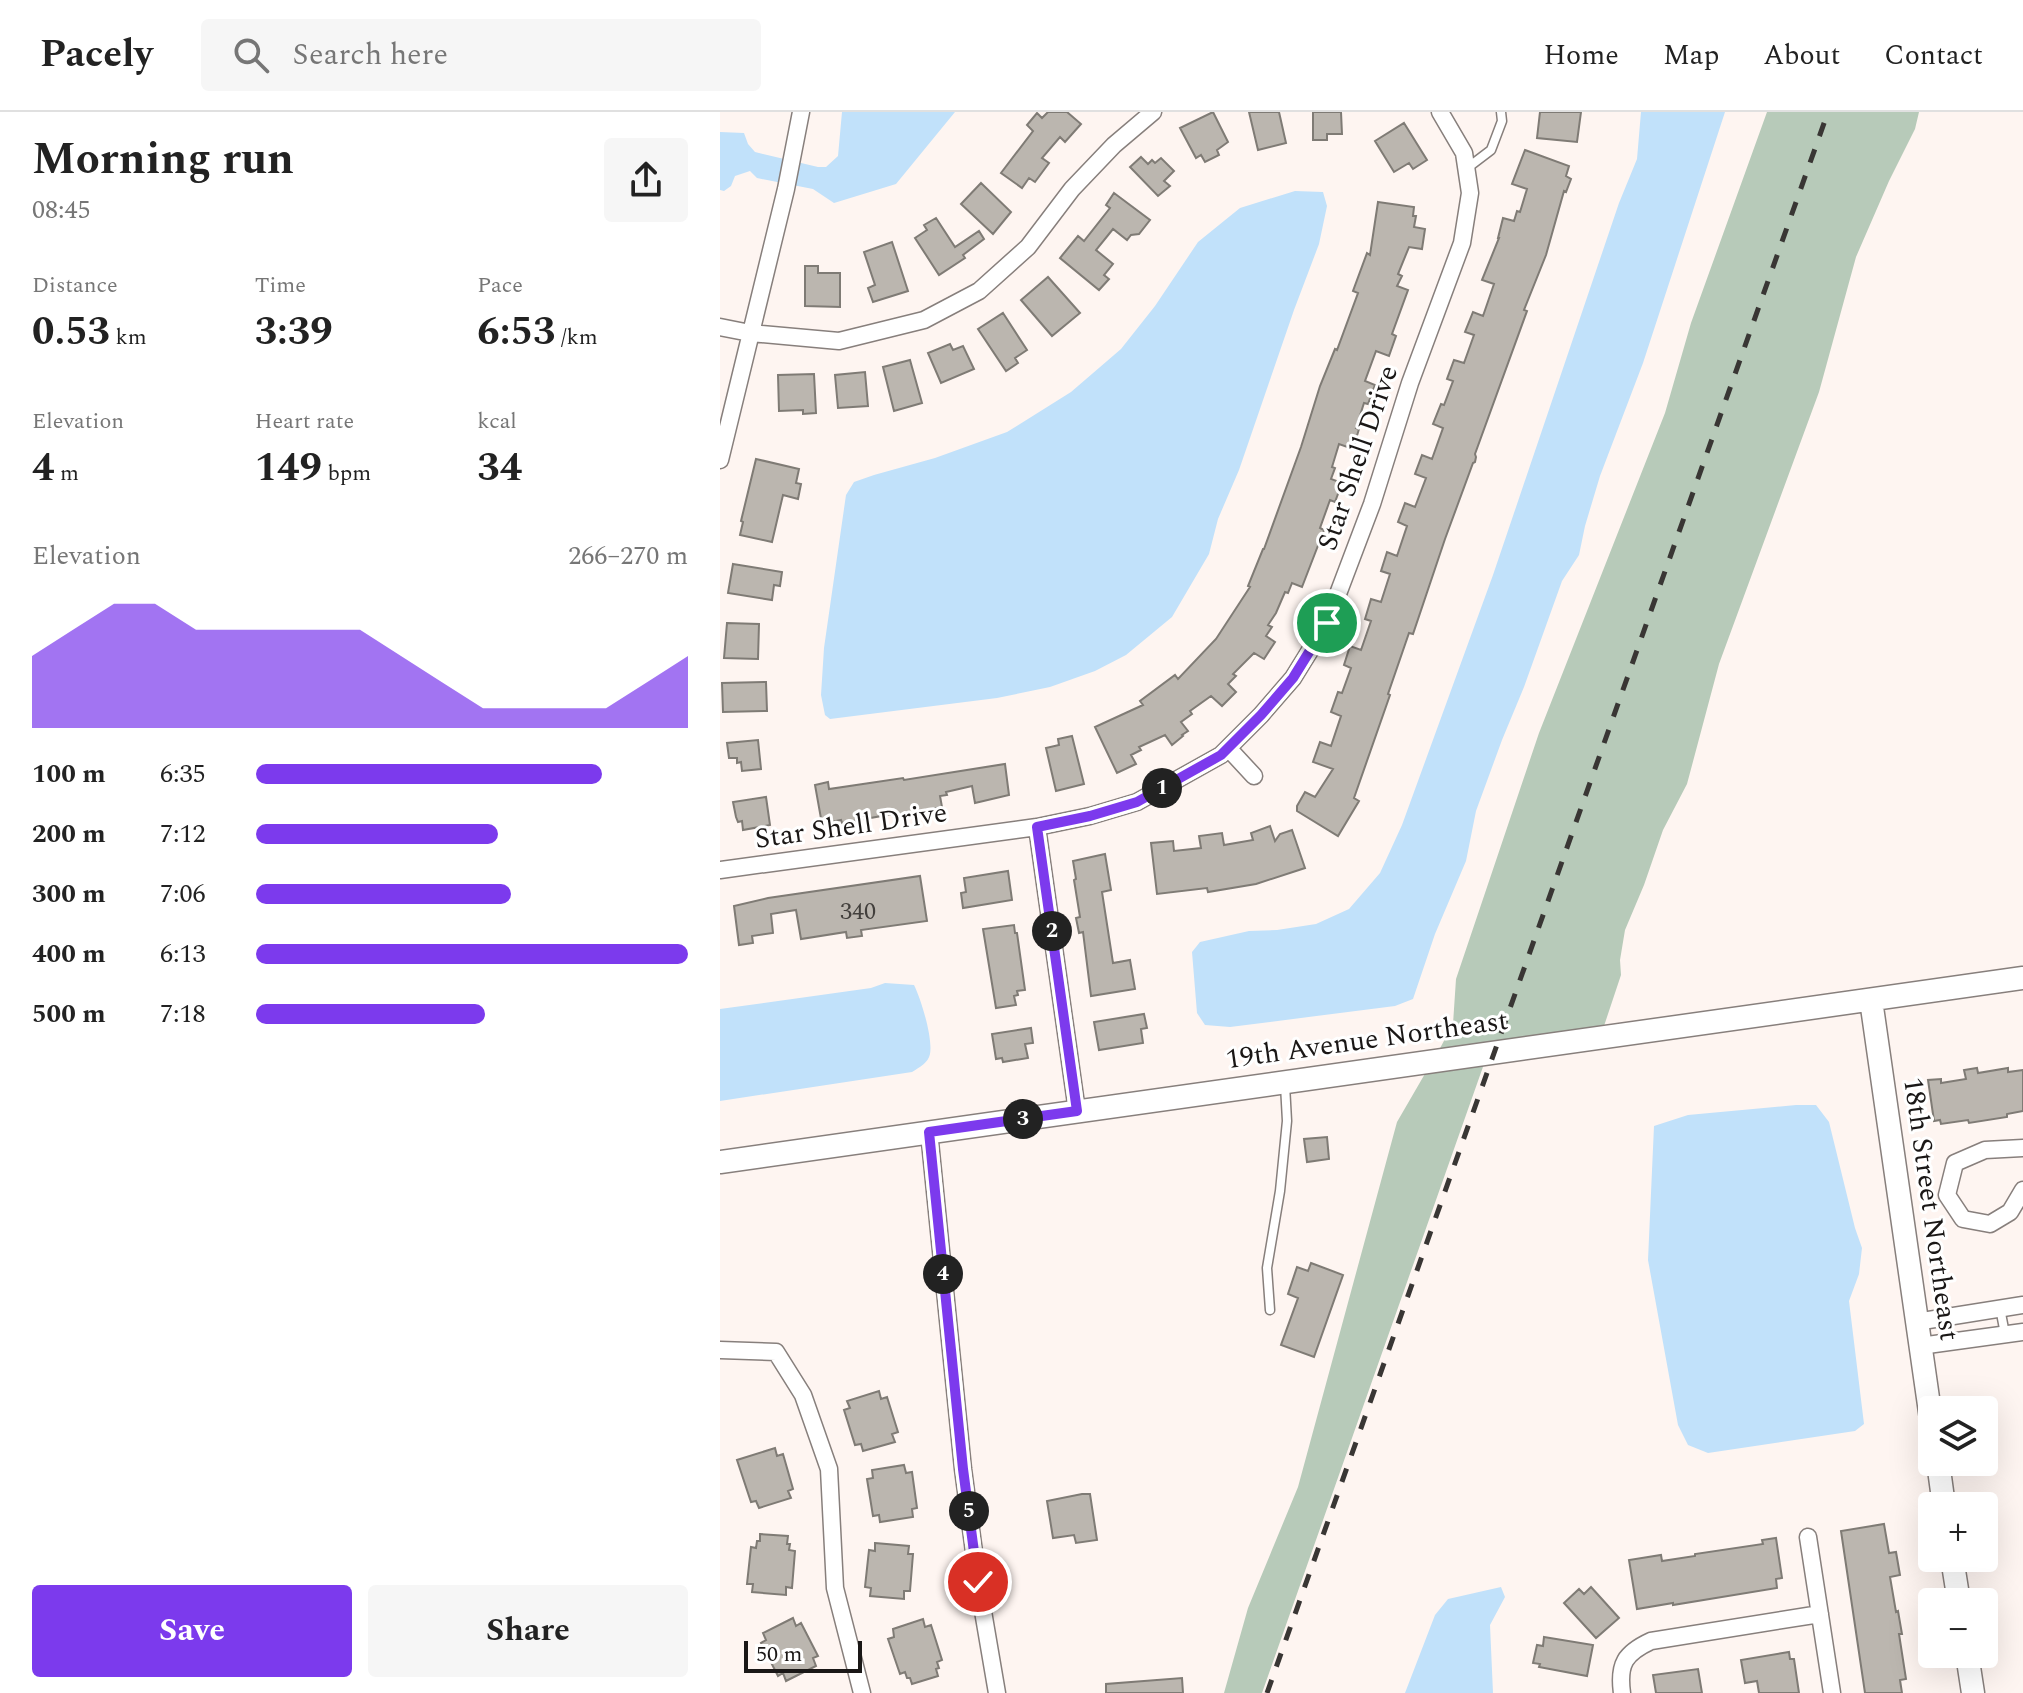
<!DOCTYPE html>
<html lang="en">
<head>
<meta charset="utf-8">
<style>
	body { margin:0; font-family:Spectral,serif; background:#f6f6f6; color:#222; height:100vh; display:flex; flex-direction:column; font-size:30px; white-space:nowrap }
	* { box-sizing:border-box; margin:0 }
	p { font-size:26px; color:#767676 }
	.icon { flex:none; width:44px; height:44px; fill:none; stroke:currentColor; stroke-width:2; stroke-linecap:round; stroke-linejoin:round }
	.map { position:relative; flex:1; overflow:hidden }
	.panel { display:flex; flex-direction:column; background:#fff; width:720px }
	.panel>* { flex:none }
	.tools { position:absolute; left:1198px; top:1284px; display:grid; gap:16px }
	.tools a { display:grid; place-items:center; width:80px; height:80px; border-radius:8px; background:#fff; box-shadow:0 8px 32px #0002; font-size:40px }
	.scale { position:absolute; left:24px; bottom:20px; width:118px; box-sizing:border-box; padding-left:8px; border:4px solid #1a1716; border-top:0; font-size:22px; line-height:28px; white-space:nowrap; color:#1a1716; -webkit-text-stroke:6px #fff; paint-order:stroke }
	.pin { position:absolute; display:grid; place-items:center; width:68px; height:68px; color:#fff; margin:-34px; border:4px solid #fff; border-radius:50%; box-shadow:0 2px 8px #0007 }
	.km { position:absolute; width:40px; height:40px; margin:-20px; border-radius:50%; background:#222; color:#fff; font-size:22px; line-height:40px; text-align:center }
	.round { display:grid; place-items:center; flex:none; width:84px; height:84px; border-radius:8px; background:#f6f6f6 }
	.headline { display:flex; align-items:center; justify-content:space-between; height:136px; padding:0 32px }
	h1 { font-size:44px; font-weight:700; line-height:60px }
	.metrics { display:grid; grid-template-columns:repeat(3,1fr); gap:12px; height:136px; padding:8px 32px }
	.metrics div { display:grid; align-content:center }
	.metrics b { font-size:40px; font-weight:700 }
	.metrics small { font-size:22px; font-weight:400 }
	.metrics p { font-size:22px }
	.chart { height:224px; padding:16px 32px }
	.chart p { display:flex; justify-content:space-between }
	.chart svg { width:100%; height:144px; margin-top:8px; fill:#7c3aed; opacity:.7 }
	.primary-button { display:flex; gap:16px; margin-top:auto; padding:16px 32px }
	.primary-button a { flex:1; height:92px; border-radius:8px; background:#7c3aed; color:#fff; font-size:32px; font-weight:700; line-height:92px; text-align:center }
	.primary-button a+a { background:#f6f6f6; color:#222 }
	ul { padding:0 32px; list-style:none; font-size:26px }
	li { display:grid; grid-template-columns:128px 96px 1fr; align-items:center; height:60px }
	li i { height:20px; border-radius:10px; background:#7c3aed }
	header { display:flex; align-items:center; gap:48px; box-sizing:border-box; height:112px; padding:0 40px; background:#fff; border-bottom:2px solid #e0e0e0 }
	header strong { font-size:38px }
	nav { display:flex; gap:44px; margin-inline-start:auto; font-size:28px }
	.search { width:560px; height:72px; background:#f6f6f6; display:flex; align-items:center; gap:20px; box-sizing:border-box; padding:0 28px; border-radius:8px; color:#767676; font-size:30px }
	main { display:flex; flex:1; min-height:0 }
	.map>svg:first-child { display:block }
	.green { fill:#b7cab9 }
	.water { fill:#c1e1fa }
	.building { fill:#bbb6af; stroke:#7f7b75; stroke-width:2 }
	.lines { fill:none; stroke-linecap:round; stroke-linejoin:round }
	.lane-casing { stroke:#877f7c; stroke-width:11 }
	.street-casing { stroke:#877f7c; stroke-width:19 }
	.secondary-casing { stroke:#877f7c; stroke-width:25 }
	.lane { stroke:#fff; stroke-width:8 }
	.street { stroke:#fff; stroke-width:16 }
	.secondary { stroke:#fff; stroke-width:22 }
	.rail { stroke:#393634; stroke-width:5; stroke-dasharray:14 14; stroke-linecap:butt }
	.route-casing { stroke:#fff; stroke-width:16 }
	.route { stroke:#7c3aed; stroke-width:10 }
	.labels { text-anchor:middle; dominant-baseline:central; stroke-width:6; stroke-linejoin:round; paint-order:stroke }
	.number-label { font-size:24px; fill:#423f3c }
	.street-label { font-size:28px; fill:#1a1716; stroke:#fff }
</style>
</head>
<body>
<header>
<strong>Pacely</strong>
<div class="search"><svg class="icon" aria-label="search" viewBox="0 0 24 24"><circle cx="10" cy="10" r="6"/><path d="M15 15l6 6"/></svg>Search here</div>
<nav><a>Home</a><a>Map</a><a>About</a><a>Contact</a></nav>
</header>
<main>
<section class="panel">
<div class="headline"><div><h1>Morning run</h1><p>08:45</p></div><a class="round"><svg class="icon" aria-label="share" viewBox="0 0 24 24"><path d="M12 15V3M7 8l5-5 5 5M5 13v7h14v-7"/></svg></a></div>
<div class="metrics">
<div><p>Distance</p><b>0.53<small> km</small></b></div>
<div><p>Time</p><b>3:39</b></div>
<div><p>Pace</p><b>6:53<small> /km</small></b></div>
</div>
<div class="metrics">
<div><p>Elevation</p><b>4<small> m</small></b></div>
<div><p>Heart rate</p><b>149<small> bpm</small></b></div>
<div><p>kcal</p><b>34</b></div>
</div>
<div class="chart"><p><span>Elevation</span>266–270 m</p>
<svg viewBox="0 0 160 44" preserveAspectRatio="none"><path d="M0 44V22L10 14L20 6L30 6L40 14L50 14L60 14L70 14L80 14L90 22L100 30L110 38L120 38L130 38L140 38L150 30L160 22V44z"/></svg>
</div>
<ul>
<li><b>100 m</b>6:35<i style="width:80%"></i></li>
<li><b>200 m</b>7:12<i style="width:56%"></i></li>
<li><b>300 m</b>7:06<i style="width:59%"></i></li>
<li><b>400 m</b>6:13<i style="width:100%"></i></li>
<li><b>500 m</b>7:18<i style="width:53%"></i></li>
</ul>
<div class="primary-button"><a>Save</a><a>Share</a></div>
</section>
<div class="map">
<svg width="1303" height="1581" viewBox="0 0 1303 1581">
	<rect width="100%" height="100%" fill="#fef5f1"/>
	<path class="green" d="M1047 0H1199L1195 17 1169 69 1136 145 1099 280 999 552 967 672 943 718 924 773 905 818 900 848 901 863 883 917 718 940 733 912 736 867 819 621 945 301 971 211Z
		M764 952 542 1581H504L528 1496 578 1375 677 1010 706 960Z"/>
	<path class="water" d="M122 0H235L176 72 114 91 93 77 37 66 30 59 15 64 11 74 4 79 0 78V20L24 21 28 32 35 40 98 55H106L118 44Z
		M921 0H1005L923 251 880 364 865 414 859 443 842 469 804 575 782 628 756 699 746 749 715 822 693 887 675 894 510 915 485 913 477 901 472 840 480 830 529 819 557 818 596 812 629 797 660 761 682 713 773 463 899 91 917 47Z
		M575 79 603 80 607 94 599 132 574 198 519 358 498 407 489 442 452 505 406 543 375 559 330 575 277 586 110 607 105 603 101 583 104 536 126 383 134 370 154 363 215 346 287 320 351 280 401 237 435 194 478 130 520 96Z
		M165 871 194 873C201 887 213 926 210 942 208 951 200 955 192 960L0 989V897L151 876Z
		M1076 993H1096L1109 1010 1135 1116 1142 1136 1139 1162 1129 1189 1144 1312 1135 1319 988 1341 968 1333 958 1313 928 1148 934 1014 968 1003Z
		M781 1475 785 1485 770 1513 773 1581H685L715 1503 728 1487Z"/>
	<path class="building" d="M328 0H347L361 12 345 30 340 25 322 46 329 51 315 70 309 66 302 76 281 61 313 19 307 13 317 1 322 6Z
		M493 0 508 30 497 38 499 43 485 50 481 43 476 46 460 16Z
		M529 0H559L566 31 538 38Z
		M593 0H621L622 22H607V28H593Z
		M820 0H861L857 30 817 26Z
		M684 11 707 48 693 57 689 51 674 60 655 29Z
		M805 38 849 54 846 64 851 67 846 80 844 79 826 143 804 198 807 199 755 342 756 345 755 350 753 351 725 427 693 522 689 521 668 582 670 583 634 686 639 689 618 724 577 699V694L585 680 595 685 613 657 593 650 600 630 611 634 621 604 611 600 618 580 622 581 631 556 624 553 630 534 641 538 651 509 645 507 651 487 661 490 670 462 661 459 667 440 677 444 687 414 678 410 685 391 695 395 706 366 695 362 702 343 712 347 723 316 713 312 721 292 724 293 733 269 727 267 734 248 744 251 754 223 745 220 753 200 763 204 774 172 762 168 779 126H778L783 106 794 109 797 99 800 100 807 77 792 72Z
		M421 45 428 52 432 48 435 51 441 46 454 59 444 69 450 74 438 84 410 55Z
		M261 71 291 100 273 122 241 92Z
		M394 81 430 108 419 122 411 123 407 128 393 117 376 138 393 152 384 163 389 167 379 178 340 146 358 124 364 129 390 96 386 93Z
		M658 90 694 95 693 104H696L694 115 705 117 702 137 689 135 678 162 682 164 677 174 688 178 672 222 676 224 669 244 656 239 645 269 655 273 648 292 644 291 636 316 639 317 633 337 619 332 612 355 615 356 611 367 622 371 615 390 610 388 600 416 604 418 582 475 572 471 568 481 565 480 556 501 548 513 552 515 546 524 555 530 544 547 534 541 513 562 516 564 508 572 516 580 502 594 491 584 470 599 472 602 461 610 468 619 462 623 463 624 452 633 445 623 419 635 421 638 411 643 416 652 397 661 375 615 423 593 420 589 455 563 458 567 496 527 530 475 528 474 543 437H544L581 335 600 274 615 237 617 238 638 181 633 179 647 141 650 143Z
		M216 106 235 135 259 119 264 127 243 143 245 146 219 163 195 126 207 118 204 113Z
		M172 130 188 179 153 190 148 176 155 173 144 140Z
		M85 154H98V161H120V195L85 194Z
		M328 165 360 201 332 224 301 188Z
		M283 201 307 238 295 246 298 251 286 259 258 217Z
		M230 232 233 238 243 234 254 257 221 271 208 241Z
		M190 248 202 291 174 299 163 255Z
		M145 260 148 294 118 296 115 263Z
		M94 262 96 301 83 302V298L59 299 58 263Z
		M36 347 79 357 76 371 81 372 78 387 63 383 52 430 20 423 23 410 21 409Z
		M13 452 62 460 60 474 54 473 52 488 8 481Z
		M7 511 39 512 38 547 4 546Z
		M46 570 47 599 3 600 2 571Z
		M352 624 364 672 336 679 326 636 339 633 338 627Z
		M38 628 41 657 22 659 21 650 17 651V646H9L7 631Z
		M285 652 289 683 255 691 252 674 226 680 227 683 220 684 222 695 173 704V702L122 711 121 708 102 712 95 673 108 670 109 677 183 666 184 668Z
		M46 685 50 713 23 718 22 709 18 710 16 705 13 690Z
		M550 714 555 729 560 722 572 718 585 756 536 772 488 780 487 776 437 782 431 731 453 729 454 739 481 736 479 724 502 721 504 733 533 728 531 721Z
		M385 742 391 778 382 780 393 851 410 848 415 877 371 884 363 820 359 821 356 806 360 805 354 768 356 767 353 749Z
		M288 759 292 788 243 796 241 781 246 780 244 766Z
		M200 764 207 809 141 818 142 824 127 826 126 820 81 827 76 798 51 802 53 821 32 824 33 831 19 833 14 794 48 786Z
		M294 813 295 821H297L305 878 297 879 298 883 294 884 296 893 276 896 263 817Z
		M424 902 427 916 421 917 423 931 379 938 374 910Z
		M311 916 313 931 305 932 308 946 283 950 282 946 276 947 272 922Z
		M1257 956 1258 961 1288 956V960L1303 958V999L1287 1002V1005L1249 1011 1248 1008 1221 1012 1220 1008 1214 1009 1208 968 1221 967V971L1246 967 1244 958Z
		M607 1025 609 1047 587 1050 584 1027Z
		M591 1151 623 1163 594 1245 561 1233 578 1186 568 1182 577 1155 588 1159Z
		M159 1279 161 1287 167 1285 178 1320 172 1322 175 1330 143 1339 141 1332 135 1333 124 1298 130 1296 127 1289Z
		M55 1336 57 1344 63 1342 73 1377 68 1379 71 1386 39 1396 36 1389 31 1390 17 1348Z
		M184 1353 186 1361 192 1360 197 1396 192 1397 193 1405 160 1410 159 1403 153 1404 147 1367 153 1366 152 1358Z
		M362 1382H370L377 1428 356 1431 354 1423 333 1426 327 1389Z
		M1164 1412 1169 1441 1176 1440 1180 1463 1170 1465 1176 1500 1178 1499 1182 1522H1179L1186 1567 1180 1568 1182 1581H1145L1121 1419Z
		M40 1422 68 1424 67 1432H70L69 1438 75 1439 72 1476 66 1475V1483L32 1480 33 1472H27L31 1435 36 1436 37 1429H40Z
		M1056 1426 1062 1466 1056 1467 1057 1476 953 1493V1491L917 1497 909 1448 941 1443 942 1449 975 1444V1442L1043 1432 1042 1428Z
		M155 1431 189 1434 188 1442H193L190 1479H184V1487L150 1484 151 1476 145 1475 149 1438 155 1439Z
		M871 1475 899 1506 876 1526 844 1491 859 1477 864 1482Z
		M73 1506 76 1514 81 1511 98 1544 93 1546 96 1554 66 1569 63 1561 58 1564 41 1531 46 1528 43 1521Z
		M203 1507 205 1515 211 1513 222 1548 217 1550 219 1556 216 1557 218 1564 192 1572 190 1566H187L185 1560 180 1562 168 1527 174 1525 173 1517Z
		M824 1525 873 1533 867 1564 819 1555 820 1552 813 1551 817 1533 823 1534Z
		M1069 1540 1070 1547H1074L1079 1581H1039L1037 1569 1025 1571 1021 1548Z
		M978 1557 982 1581H936L933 1563Z
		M462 1566 463 1581H386V1572Z"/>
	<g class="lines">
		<g class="lane-casing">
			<path id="lane" d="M746 57 771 38 782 9 781 0
				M1280 1196 1285 1222
				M550 1198 547 1156 560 1079 567 1009 565 973"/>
		</g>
		<g class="street-casing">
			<path id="street" d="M0 215 30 221 119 229 204 208 259 179 308 135 352 77 394 33 433 0
				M0 348 66 77 81 0
				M508 636 534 664
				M317 715 357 999
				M0 758 317 715 370 704 417 690 501 643 541 603 573 566 607 511 652 392 690 271 742 131 750 81 744 41 720 0
				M209 1020 243 1357 258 1470 277 1581
				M1303 1036 1265 1038 1235 1051 1227 1083 1243 1107 1270 1112 1290 1100 1303 1078
				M1196 1210 1303 1193
				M1200 1234 1303 1220
				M0 1238 56 1240 83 1283 109 1357 115 1476 142 1581
				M1088 1425 1112 1581
				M902 1581C898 1552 905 1541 931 1529L1100 1502"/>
		</g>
		<g class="secondary-casing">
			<path id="secondary" d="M1151 888 1212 1314
				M0 1050 1303 866
				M1218 1350 1224 1394
				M1232 1446 1239 1490
				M1247 1542 1253 1581"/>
		</g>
		<use href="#lane" class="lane"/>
		<use href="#street" class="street"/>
		<use href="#secondary" class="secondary"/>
		<path class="rail" d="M547 1581 1108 0"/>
	</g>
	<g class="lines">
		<g class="route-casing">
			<path id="route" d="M258 1470 243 1357 209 1020 357 999 317 715 370 704 417 690 501 643 541 603 573 566 607 511"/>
		</g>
		<use href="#route" class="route"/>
	</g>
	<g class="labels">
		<g class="number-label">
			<text x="138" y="800">340</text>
		</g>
		<g class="street-label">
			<text transform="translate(638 346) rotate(-71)">Star Shell Drive</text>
			<text transform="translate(131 714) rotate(-8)">Star Shell Drive</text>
			<text transform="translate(647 928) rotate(-8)">19th Avenue Northeast</text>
			<text transform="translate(1211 1097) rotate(82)">18th Street Northeast</text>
		</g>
	</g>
</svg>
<div class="tools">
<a><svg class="icon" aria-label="layers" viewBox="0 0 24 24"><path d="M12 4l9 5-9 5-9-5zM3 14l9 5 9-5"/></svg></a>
<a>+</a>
<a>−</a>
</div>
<div class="scale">50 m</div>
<div class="pin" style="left:607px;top:511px;background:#1e9e55"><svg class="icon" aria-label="arrive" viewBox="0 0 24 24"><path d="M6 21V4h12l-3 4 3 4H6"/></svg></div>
<div class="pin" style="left:258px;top:1470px;background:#d93025"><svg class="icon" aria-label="check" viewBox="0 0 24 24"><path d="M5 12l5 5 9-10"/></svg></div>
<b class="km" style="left:442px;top:676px">1</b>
<b class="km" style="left:332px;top:819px">2</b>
<b class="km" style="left:303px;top:1007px">3</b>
<b class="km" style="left:223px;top:1162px">4</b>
<b class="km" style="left:249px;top:1399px">5</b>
</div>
</main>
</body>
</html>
